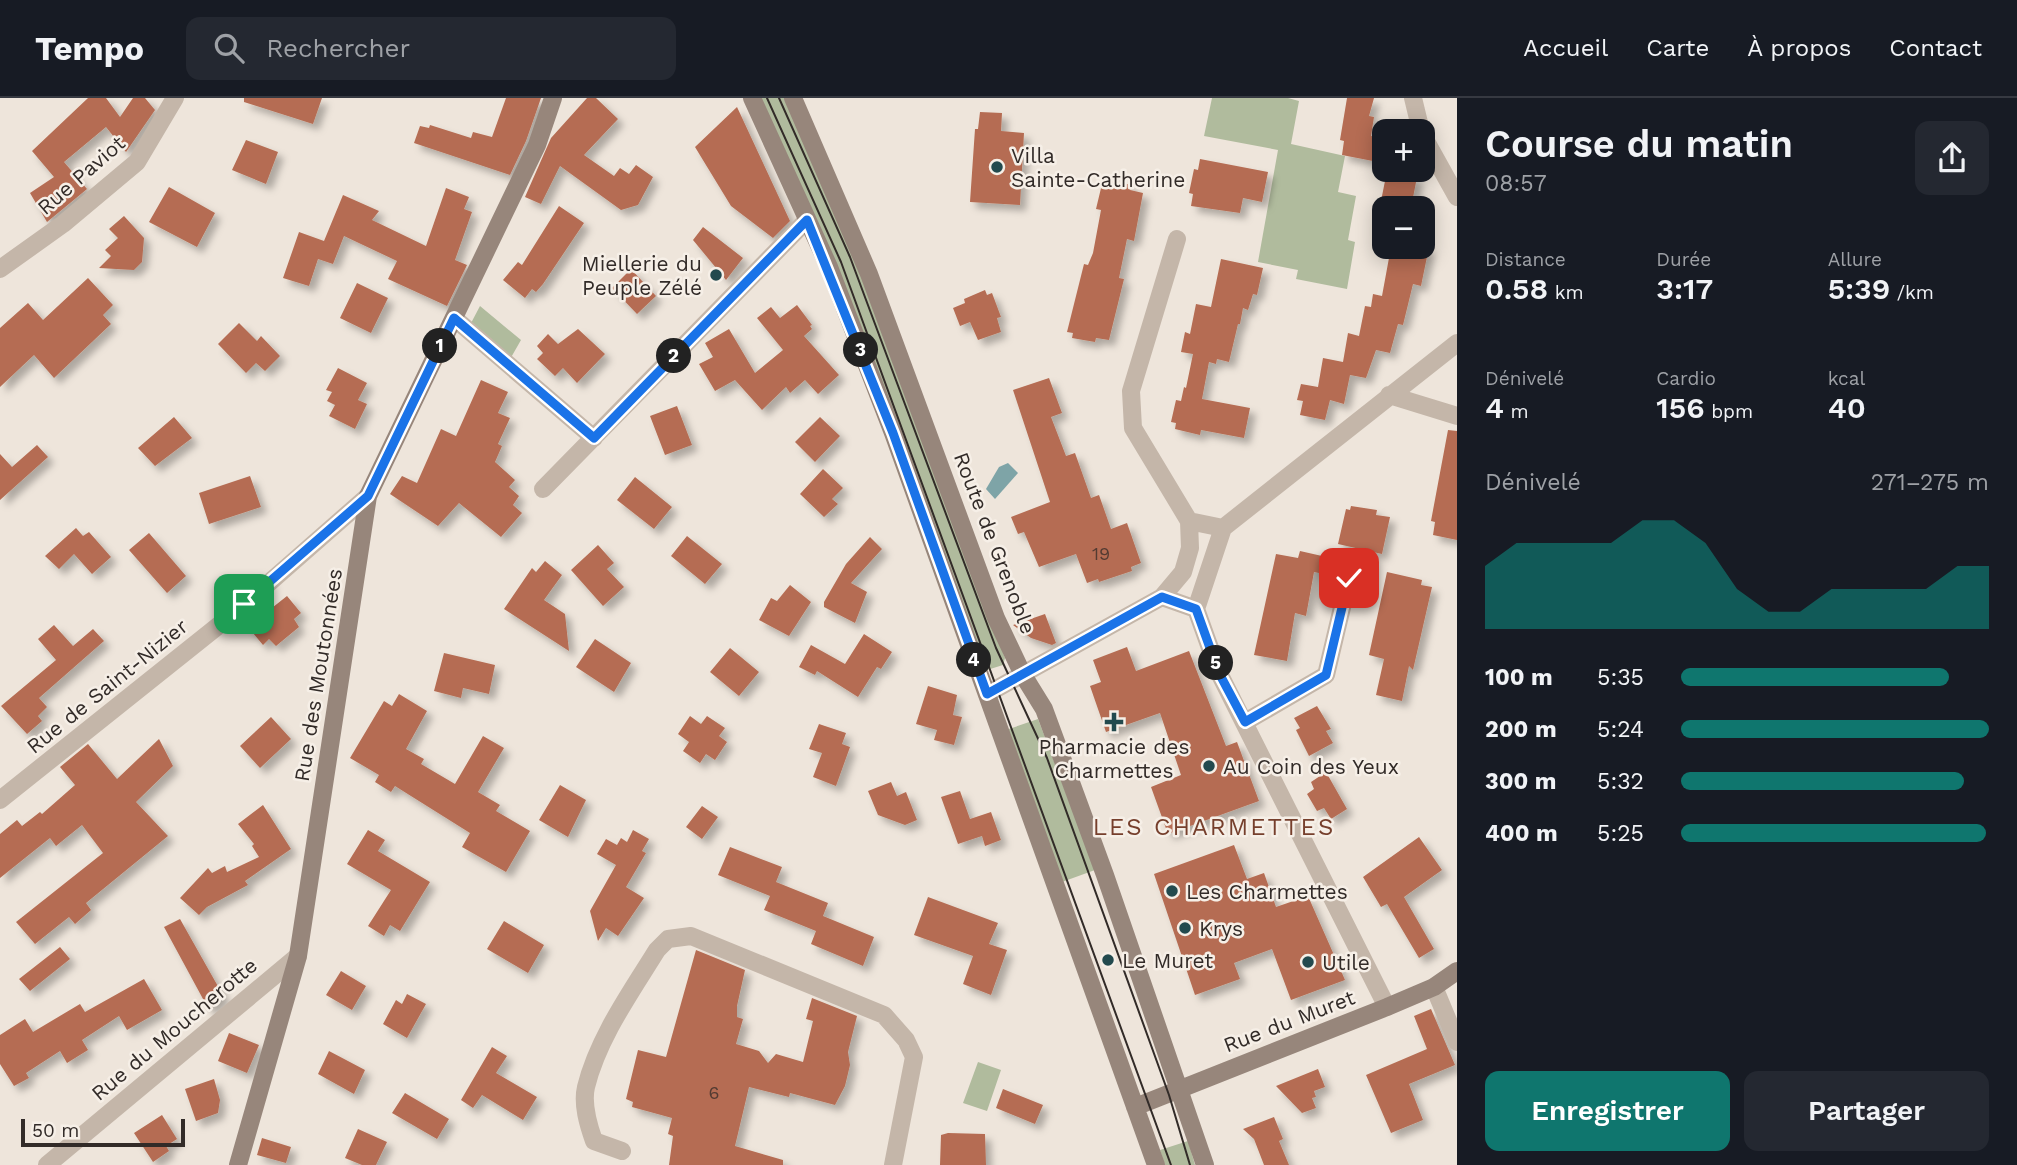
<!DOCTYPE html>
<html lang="fr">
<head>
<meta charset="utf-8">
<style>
	body { margin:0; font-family:"Work Sans",sans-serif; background:#242831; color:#f1f3f6; height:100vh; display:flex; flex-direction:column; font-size:26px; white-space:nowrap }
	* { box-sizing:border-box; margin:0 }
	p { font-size:23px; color:#9ea1a6 }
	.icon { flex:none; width:38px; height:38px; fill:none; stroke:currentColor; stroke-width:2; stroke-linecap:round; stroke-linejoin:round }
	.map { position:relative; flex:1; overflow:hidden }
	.details { display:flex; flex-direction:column; background:#171b24; width:560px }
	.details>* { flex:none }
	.fabs { position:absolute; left:1372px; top:21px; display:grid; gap:14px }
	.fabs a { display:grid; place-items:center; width:63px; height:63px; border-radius:14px; background:#171b24; box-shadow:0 4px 18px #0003; font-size:35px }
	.scale { position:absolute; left:21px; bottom:18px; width:164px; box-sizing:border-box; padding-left:7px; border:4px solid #322b28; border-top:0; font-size:19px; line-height:24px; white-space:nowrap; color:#322b28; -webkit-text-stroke:5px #f6efe7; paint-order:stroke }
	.pin { position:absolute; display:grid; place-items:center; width:60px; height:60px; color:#fff; margin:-30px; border-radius:14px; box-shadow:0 4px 10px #0006 }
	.km { position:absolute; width:35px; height:35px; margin:-18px; border-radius:50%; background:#222; color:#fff; font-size:19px; line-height:35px; text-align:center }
	.round { display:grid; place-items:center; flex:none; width:74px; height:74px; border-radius:14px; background:#242831 }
	.summary { display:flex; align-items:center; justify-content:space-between; height:119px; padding:0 28px }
	h1 { font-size:38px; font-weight:600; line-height:52px }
	.stats { display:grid; grid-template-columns:repeat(3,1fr); gap:10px; height:119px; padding:7px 28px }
	.stats div { display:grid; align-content:center }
	.stats b { font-size:30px; font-weight:600 }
	.stats small { font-size:19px; font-weight:400 }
	.stats p { font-size:19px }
	.chart { height:196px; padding:14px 28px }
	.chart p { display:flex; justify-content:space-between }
	.chart svg { width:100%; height:126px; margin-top:7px; fill:#0f766e; opacity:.7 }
	.action { display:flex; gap:14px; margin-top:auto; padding:14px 28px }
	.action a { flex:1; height:80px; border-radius:14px; background:#0f766e; color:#fff; font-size:28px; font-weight:600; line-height:80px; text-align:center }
	.action a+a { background:#242831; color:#f1f3f6 }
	ul { padding:0 28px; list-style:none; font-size:23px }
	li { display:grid; grid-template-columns:112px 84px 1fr; align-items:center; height:52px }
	li i { height:18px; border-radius:9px; background:#0f766e }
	header { display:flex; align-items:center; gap:42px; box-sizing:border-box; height:98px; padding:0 35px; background:#171b24; border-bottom:2px solid #363941 }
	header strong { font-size:33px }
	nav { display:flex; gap:38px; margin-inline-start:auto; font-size:24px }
	.search { width:490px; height:63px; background:#242831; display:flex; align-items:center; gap:18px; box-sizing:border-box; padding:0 24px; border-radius:14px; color:#9ea1a6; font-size:26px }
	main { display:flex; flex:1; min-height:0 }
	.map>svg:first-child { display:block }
	.green { fill:#b0bb9d }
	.water { fill:#7ea4a7 }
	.building { fill:#b56c52; filter:url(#shadow) }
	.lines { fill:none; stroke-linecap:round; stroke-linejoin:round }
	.street { stroke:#c4b6a9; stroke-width:18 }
	.secondary { stroke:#97867b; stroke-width:18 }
	.tram { stroke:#322b28; stroke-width:2 }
	.route-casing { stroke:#fff; stroke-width:14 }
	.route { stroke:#1a73e8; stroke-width:9 }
	.poi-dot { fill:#234a4e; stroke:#f6efe7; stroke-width:2.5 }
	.labels { text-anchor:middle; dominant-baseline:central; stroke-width:5; stroke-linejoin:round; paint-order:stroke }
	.number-label { font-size:18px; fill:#533b32 }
	.poi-label { font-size:21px; fill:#322b28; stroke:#f6efe7; text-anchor:start }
	.street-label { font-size:21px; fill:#322b28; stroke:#f6efe7 }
	.quarter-label { font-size:24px; letter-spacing:2px; fill:#763f2c; stroke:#f6efe7 }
</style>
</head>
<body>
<header>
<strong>Tempo</strong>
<div class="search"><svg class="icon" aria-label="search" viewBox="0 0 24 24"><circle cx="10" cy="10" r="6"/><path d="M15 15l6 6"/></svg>Rechercher</div>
<nav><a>Accueil</a><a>Carte</a><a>À propos</a><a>Contact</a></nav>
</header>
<main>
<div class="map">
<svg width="1457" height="1067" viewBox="0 0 1457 1067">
	<defs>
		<filter id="shadow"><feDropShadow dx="6" dy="6" stdDeviation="3.5" flood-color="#0004"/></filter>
	</defs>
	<rect width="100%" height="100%" fill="#eee5db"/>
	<path class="green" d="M761 0H785L854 158 1005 560 1003 567 987 572Z
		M1212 0H1288L1299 3 1291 46 1345 58 1338 94 1356 98 1348 142 1355 144 1347 191 1296 181 1298 172 1258 164 1278 52 1204 38Z
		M480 208 521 242 509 263 470 227Z
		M1038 621 1095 772 1062 784 1006 632Z
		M978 964 1001 972 987 1013 963 1005Z
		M1188 1043 1195 1067H1165L1160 1052Z"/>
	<path class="water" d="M1008 365 1018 375 995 401 986 391 999 369Z"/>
	<path class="building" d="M88 0H106L120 19 133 0H145L155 12 126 54 106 29 64 64 87 91 47 124 30 95 54 79 32 53Z
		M244 0H322L313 26 244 4Z
		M506 0H541L526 43 510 77 414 45 420 28 429 30 430 27 471 40 473 34 492 39Z
		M587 0H596L618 21 584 57 614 78 620 70 629 76 636 67 653 79 638 107 621 112 560 68 541 106 525 99 551 40Z
		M1347 0H1374L1369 18 1374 19 1371 38 1382 40 1378 64 1342 57 1344 43 1340 42Z
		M737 9 790 123 773 140 731 108 695 49Z
		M980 14 1002 15 1001 33 1024 35 1020 107 970 104 975 31H978Z
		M246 42 278 54 266 86 232 72Z
		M1200 61 1268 74 1262 104 1243 100 1240 115 1191 108 1193 96 1189 95 1194 71 1198 72Z
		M1387 73 1417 79 1411 110 1381 103Z
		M1108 82 1132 87 1130 92 1143 95 1134 143 1127 141 1119 180 1124 181 1109 242 1096 240 1095 244 1072 240 1073 235 1067 234 1084 166 1088 167 1093 155 1101 112 1096 111 1102 86 1108 87Z
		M169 89 215 115 197 149 149 124Z
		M446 90 469 99 464 111 472 114 455 162 467 167 447 208 388 181 397 163 344 138 333 166 318 161 309 188 283 180 299 134 324 143 343 97 379 113 372 122 426 148Z
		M559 108 584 125 543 186 536 194 532 191 525 200 503 182 518 164 522 167Z
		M124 118 144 140 142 164 134 172 99 170 111 158 105 152 118 140 109 131Z
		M703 129 743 160 726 182 693 142Z
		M1391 149H1429L1421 188 1413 186 1403 227 1398 226 1390 255 1376 252 1366 280 1350 277 1344 306 1330 302 1325 322 1300 317 1303 303 1297 302 1301 286 1318 289 1323 260 1343 264 1348 235 1359 238 1365 208 1371 209 1373 196 1382 198Z
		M1221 161 1263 170 1257 197 1253 196 1248 212 1243 210 1240 226H1238L1229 264 1217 261 1216 266 1209 264 1202 301 1250 310 1244 340 1201 332 1200 337 1175 331 1176 325 1171 324 1176 302 1181 303 1184 289 1186 290 1193 256 1181 254 1185 234 1190 236 1196 206 1211 209Z
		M631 171 656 198 637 216 612 190Z
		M88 180 113 207 103 217 111 226 54 280 34 257 0 289V230L28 205 43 222Z
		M357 185 388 200 371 235 340 220Z
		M985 192 987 197 992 195 1001 219 997 220 1001 234 978 242 970 224 960 228 953 210 965 205 964 201Z
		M797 207 812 227 810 228 812 231 804 238 839 277 818 296 805 282 790 295 786 289 762 312 735 282 715 293 699 266 713 259 705 245 729 231 755 275 783 252 757 220 771 209 780 220Z
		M239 225 257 243 261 238 280 258 265 273 256 265 246 275 218 246Z
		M578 231 605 256 577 285 563 270 555 278 537 261 543 255 537 248 548 236 558 246Z
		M338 270 367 285 358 302 367 306 355 331 329 318 335 307 327 303 332 294 326 292Z
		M1049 280 1062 315 1051 319 1066 358 1075 355 1091 400 1099 397 1111 431 1127 425 1141 465 1131 469 1132 473 1099 484 1098 481 1087 485 1076 456 1039 469 1024 434 1018 436 1011 419 1050 404 1013 292Z
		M481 282 508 294 498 315 510 320 498 346 502 348 495 364 515 382 509 389 519 398 513 407 522 415 501 439 459 405 438 428 390 396 402 378 417 385 441 331 456 338Z
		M677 308 692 347 665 357 650 318Z
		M174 319 192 340 155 368 138 350Z
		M820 319 840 338 815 364 795 344Z
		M1448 332 1457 333V442L1433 437 1435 424 1431 423Z
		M37 347 48 359 0 402V356L12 369Z
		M823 371 843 390 832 401 838 406 824 419 800 396Z
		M250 378 261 409 209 426 199 395Z
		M635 379 672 409 654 431 617 402Z
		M1351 408 1377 412 1376 417 1390 419 1382 456 1338 446 1346 411 1350 412Z
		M76 430 83 438 89 434 111 459 92 476 74 456 59 471 45 458Z
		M149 435 186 478 167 495 129 452Z
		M687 438 722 466 705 486 671 458Z
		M870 439 882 451 851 485 867 494 855 525 824 509V504L846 466Z
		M598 447 614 465 607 471 624 489 603 508 571 472Z
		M1300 453 1322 458 1319 475 1314 474 1306 518 1295 515 1287 563 1254 557 1276 456 1298 460Z
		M545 463 562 477 544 502 565 516 569 553 504 511 532 470 536 474Z
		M1387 474 1422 482 1421 487 1432 489 1413 572 1409 568 1402 603 1376 597 1384 561 1369 557Z
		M790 487 811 504 789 538 759 522 771 500 777 503Z
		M287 498 301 515 294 521 299 529 276 548 269 541 263 547 248 529Z
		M1045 516 1056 545 1052 547 1031 540 1013 527Z
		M54 527 73 548 93 531 104 543 39 600 47 609 38 618 42 623 27 636 1 608 56 562 38 541Z
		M864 536 892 554 881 571 877 569 858 599 817 573 815 577 799 569 811 547 845 566Z
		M595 541 631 565 614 594 576 569Z
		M1127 549 1136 573 1189 553 1226 648 1237 644 1259 703 1168 736 1151 689 1181 677 1160 615 1106 634 1090 588 1101 584 1093 562Z
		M730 550 759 574 739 598 710 574Z
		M444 555 495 567 489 596 463 590 461 600 434 593Z
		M928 588 957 597 953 617 962 619 954 647 934 642 937 632 916 626Z
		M399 596 427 613 406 651 424 661 421 666 455 686 483 638 504 650 478 694 500 707 496 713 530 733 506 774 462 749 470 735 395 688 391 694 375 684 379 677 350 660 384 603 392 608Z
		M1317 608 1331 631 1326 633 1333 645 1309 658 1296 632 1300 630 1294 620Z
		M690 618 701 626 707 618 725 630 719 638 727 644 715 662 706 656 700 665 683 653 689 644 678 636Z
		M271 619 291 641 260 670 240 648Z
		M819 626 846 635 842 646 850 649 836 688 813 679 822 655 809 651Z
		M159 641 173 668 136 704 168 738 86 805 91 812 75 826 69 819 35 846 16 824 103 755 82 727 56 748 50 740 0 780V736L17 722 22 728 40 714 42 716 75 687 60 669 88 646 117 681Z
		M1326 674 1347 711 1331 721 1324 710 1317 713 1307 696 1314 691 1311 684Z
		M891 684 897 698 906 694 917 722 905 727 878 717 868 693Z
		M560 687 586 702 568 739 539 722Z
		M960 693 970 721 991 714 1001 742 985 748 982 738 958 746 941 699Z
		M263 707 291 751 245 783 248 787 207 809 199 817 180 800 208 770 212 775 225 768 227 774 259 759 252 748 254 746 238 726Z
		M702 708 718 719 702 741 686 729Z
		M368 732 385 742 378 753 430 784 400 833 390 827 384 838 368 828 391 792 347 766Z
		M633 732 649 741 642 753 646 755 626 789 644 800 618 838 606 830 598 843 590 813 616 767 597 756 606 741 617 747 621 740 627 744Z
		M1419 739 1442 772 1404 799 1434 851 1419 860 1387 806 1381 809 1363 779Z
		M1234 747 1247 781 1264 775 1276 809 1308 798 1345 882 1291 902 1272 851 1234 865 1240 881 1195 897 1154 776Z
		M730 749 782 769 776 784 828 805 823 818 874 839 863 868 811 846 816 833 764 812 770 798 718 777Z
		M928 799 998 825 989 846 1007 852 991 897 963 886 973 858 914 837Z
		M180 821 224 899 209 912 164 829Z
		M504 823 544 847 528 875 487 851Z
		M60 849 70 861 30 893 19 881Z
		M696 852 745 872 737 908V919L743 921 736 946 759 953 768 965 776 956 803 964 813 923 806 921 812 900 857 918 848 954 850 967 845 988 835 1007 790 995 789 999 749 989 735 1048 783 1062V1067H669L673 1038 668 1036 672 1020 632 1009 633 1004 626 1001 638 952 666 959Z
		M341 873 366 888 352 912 326 897Z
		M144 881 162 912 127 932 119 918 82 942 88 952 67 965 60 953 26 975 29 980 14 988 0 966V937L25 921 33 934 80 906 85 914Z
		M407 896 426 906 407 940 383 926 396 902 402 906Z
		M1431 911 1455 967 1409 986 1423 1022 1391 1035 1366 977 1427 951 1414 918Z
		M229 935 259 947 247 975 218 963Z
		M492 949 507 958 496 975 537 999 523 1022 482 997 473 1010 461 1002Z
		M329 953 365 972 354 996 318 976Z
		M1318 971 1325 989 1314 993 1316 999 1312 1000 1316 1010 1302 1015 1276 988Z
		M214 981 220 1002 218 1015 196 1023 185 991Z
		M1003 991 1043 1007 1035 1026 996 1010Z
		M405 995 449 1021 437 1041 392 1015Z
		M162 1017 177 1041 166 1048 169 1053 153 1064 134 1035Z
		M1274 1019 1283 1041 1279 1043 1289 1067H1264L1254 1041 1243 1031Z
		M358 1031 387 1044 376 1067H362L345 1060Z
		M948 1035 985 1036 986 1067H940L941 1037Z
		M262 1040 291 1049 286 1065 257 1057Z"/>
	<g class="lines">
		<path class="street" d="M1413 0 1421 33
			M1423 38 1457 99
			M1177 141 1131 293 1133 330 1189 423 1190 450 1183 474 1162 499 1196 511 1223 430 1189 423
			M0 171 63 126 137 64 175 0
			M454 220 594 340
			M1389 297 1457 318
			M543 391 807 122
			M1223 430 1457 245
			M1196 511 1219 575 1387 909
			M987 596 1162 499
			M1245 624 1326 577 1349 480
			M0 702 238 512 368 398
			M1434 889 1457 944
			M622 1053 594 1043C588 1026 582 1006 586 989 598 940 631 894 657 852L668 841 691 838 884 917 906 942 914 959 893 1067
			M47 1067 298 858"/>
		<path class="secondary" d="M752 0 829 169 893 335 1156 1067
			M793 0 869 176 996 520 1023 577 1044 611 1105 777 1205 1067
			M1135 1009 1387 909 1434 889 1457 873
			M238 1067 298 858 368 398 537 47 553 0"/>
		<path class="tram" d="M767 0 841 164 1171 1067
			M779 0 850 159 996 550 1047 660 1169 997 1190 1067"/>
	</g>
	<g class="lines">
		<g class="route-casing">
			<path id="route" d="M244 506 368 398 454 220 594 340 807 122 893 335 987 596 1162 499 1196 511 1219 575 1245 624 1326 577 1349 480"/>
		</g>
		<use href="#route" class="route"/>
	</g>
	<g class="poi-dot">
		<circle cx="997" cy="69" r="7"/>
		<circle cx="716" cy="177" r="7"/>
		<path d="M1110.5 613.5h7v7h7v7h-7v7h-7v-7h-7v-7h7z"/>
		<circle cx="1209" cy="668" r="7"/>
		<circle cx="1172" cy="793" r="7"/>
		<circle cx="1185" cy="830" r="7"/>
		<circle cx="1108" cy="862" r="7"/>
		<circle cx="1308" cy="864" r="7"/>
	</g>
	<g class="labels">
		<g class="number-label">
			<text x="1101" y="455">19</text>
			<text x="714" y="994">6</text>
		</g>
		<g class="poi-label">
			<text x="1011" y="57">Villa<tspan x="1011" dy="24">Sainte-Catherine</tspan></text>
			<text x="702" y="165" text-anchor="end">Miellerie du<tspan x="702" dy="24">Peuple Zélé</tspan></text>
			<text x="1114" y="648" text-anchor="middle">Pharmacie des<tspan x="1114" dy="24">Charmettes</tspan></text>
			<text x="1223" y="668">Au Coin des Yeux</text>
			<text x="1186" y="793">Les Charmettes</text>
			<text x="1199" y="830">Krys</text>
			<text x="1122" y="862">Le Muret</text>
			<text x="1322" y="864">Utile</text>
		</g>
		<g class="street-label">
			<text transform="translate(81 77) rotate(-41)">Rue Paviot</text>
			<text transform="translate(995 445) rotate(69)">Route de Grenoble</text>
			<text transform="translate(318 577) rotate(-81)">Rue des Moutonnées</text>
			<text transform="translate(107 588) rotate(-39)">Rue de Saint-Nizier</text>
			<text transform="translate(1289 923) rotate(-21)">Rue du Muret</text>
			<text transform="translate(174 931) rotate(-40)">Rue du Moucherotte</text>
		</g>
		<g class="quarter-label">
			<text x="1214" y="729">LES CHARMETTES</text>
		</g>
	</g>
</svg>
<div class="fabs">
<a>+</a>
<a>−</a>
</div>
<div class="scale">50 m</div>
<div class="pin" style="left:244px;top:506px;background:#1e9e55"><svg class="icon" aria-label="arrive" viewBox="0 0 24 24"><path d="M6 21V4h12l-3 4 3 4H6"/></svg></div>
<div class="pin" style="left:1349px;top:480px;background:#d93025"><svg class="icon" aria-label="check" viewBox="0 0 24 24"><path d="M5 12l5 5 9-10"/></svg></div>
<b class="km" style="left:440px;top:248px">1</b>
<b class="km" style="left:674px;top:258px">2</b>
<b class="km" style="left:861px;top:252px">3</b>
<b class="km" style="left:974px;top:562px">4</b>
<b class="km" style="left:1216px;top:565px">5</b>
</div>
<section class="details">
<div class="summary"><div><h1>Course du matin</h1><p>08:57</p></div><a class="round"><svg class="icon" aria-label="share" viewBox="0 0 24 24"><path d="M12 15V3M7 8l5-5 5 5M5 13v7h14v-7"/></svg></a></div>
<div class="stats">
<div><p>Distance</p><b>0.58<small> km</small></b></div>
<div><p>Durée</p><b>3:17</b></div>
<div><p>Allure</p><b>5:39<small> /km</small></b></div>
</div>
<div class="stats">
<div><p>Dénivelé</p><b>4<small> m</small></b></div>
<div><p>Cardio</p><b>156<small> bpm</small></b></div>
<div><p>kcal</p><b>40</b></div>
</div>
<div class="chart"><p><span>Dénivelé</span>271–275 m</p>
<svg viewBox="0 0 160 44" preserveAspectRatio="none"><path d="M0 44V22L10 14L20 14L30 14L40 14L50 6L60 6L70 14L80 30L90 38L100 38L110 30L120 30L130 30L140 30L150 22L160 22V44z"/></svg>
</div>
<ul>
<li><b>100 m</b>5:35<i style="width:87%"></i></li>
<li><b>200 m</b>5:24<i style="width:100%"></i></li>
<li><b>300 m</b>5:32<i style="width:92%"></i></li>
<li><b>400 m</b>5:25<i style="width:99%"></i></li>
</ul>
<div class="action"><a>Enregistrer</a><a>Partager</a></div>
</section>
</main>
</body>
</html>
